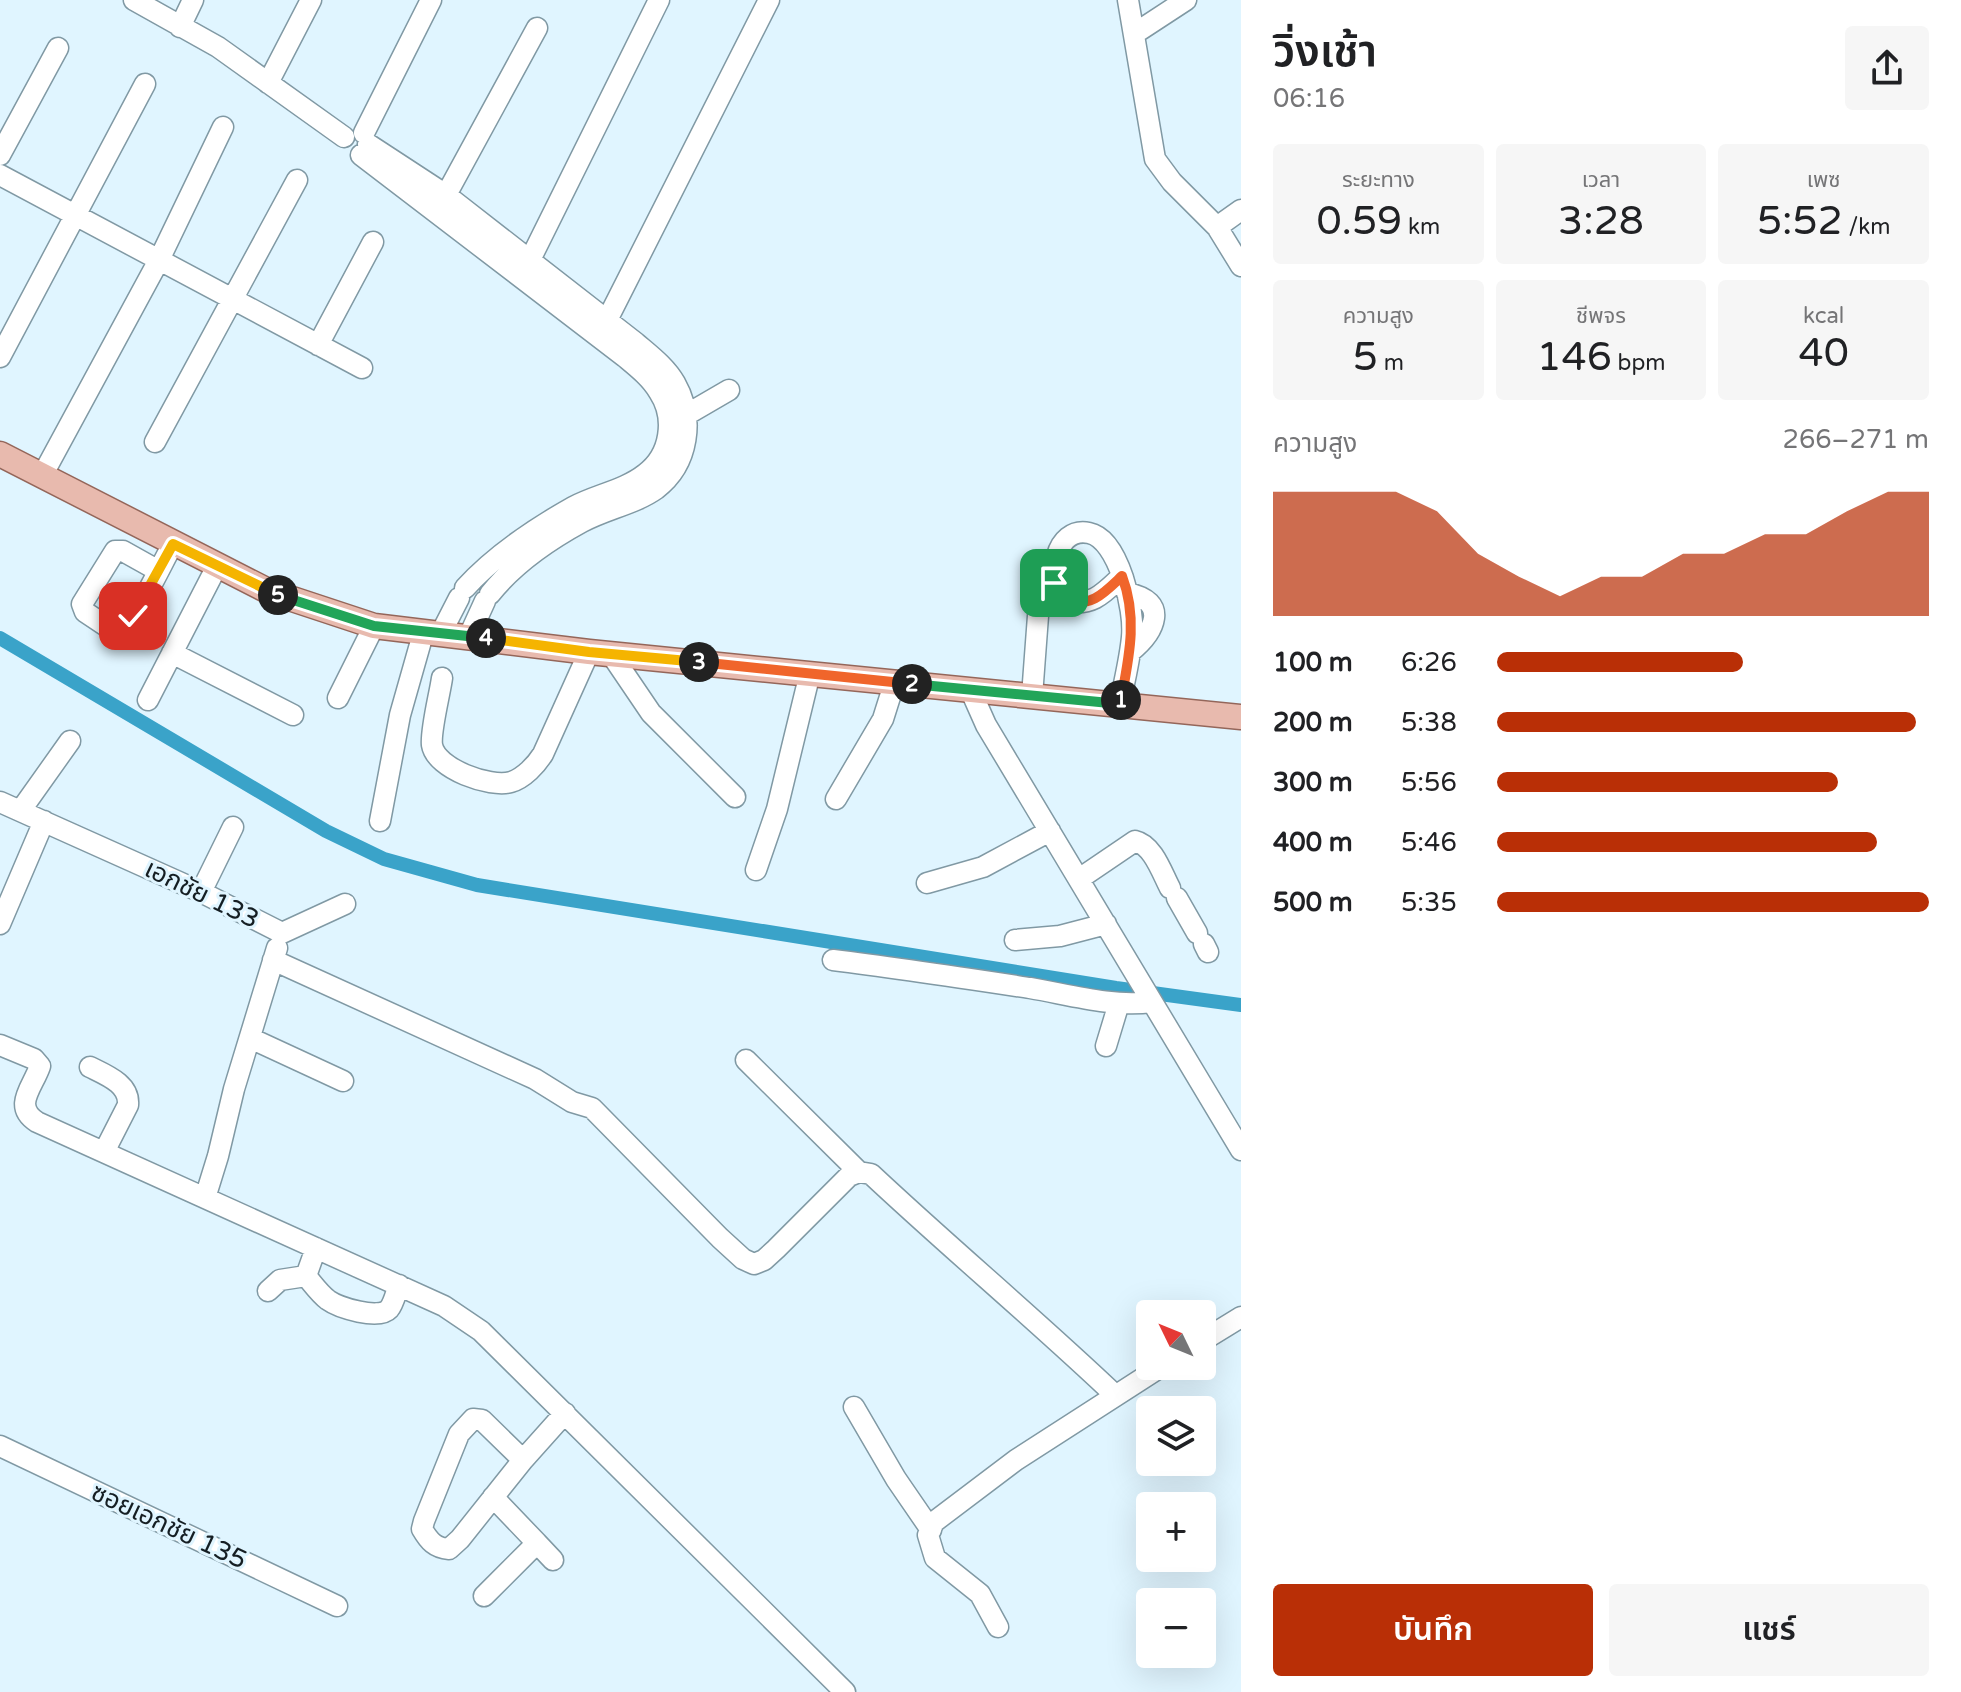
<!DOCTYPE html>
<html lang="th">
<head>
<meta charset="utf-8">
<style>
	body { margin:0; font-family:"Varela Round","Noto Sans Thai",sans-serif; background:#f6f6f6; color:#202124; height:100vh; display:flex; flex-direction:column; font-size:30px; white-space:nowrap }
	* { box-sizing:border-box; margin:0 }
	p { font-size:26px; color:#757577 }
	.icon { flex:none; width:44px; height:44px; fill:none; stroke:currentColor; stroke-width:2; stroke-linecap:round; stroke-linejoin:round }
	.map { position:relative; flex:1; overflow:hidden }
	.side { display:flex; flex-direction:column; background:#fff; width:720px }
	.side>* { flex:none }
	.needle { width:52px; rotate:313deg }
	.buttons { position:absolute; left:1136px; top:1300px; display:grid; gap:16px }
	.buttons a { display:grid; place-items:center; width:80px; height:80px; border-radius:8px; background:#fff; box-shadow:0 8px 32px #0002; font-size:40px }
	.pin { position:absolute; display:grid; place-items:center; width:68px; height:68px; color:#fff; margin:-34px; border-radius:16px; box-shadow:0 4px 12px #0006 }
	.km { position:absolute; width:40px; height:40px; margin:-20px; border-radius:50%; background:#222; color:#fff; font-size:22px; line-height:40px; text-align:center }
	.round { display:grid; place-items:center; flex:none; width:84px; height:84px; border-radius:8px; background:#f6f6f6 }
	.summary { display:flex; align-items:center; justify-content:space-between; height:136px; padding:0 32px }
	h1 { font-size:44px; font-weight:600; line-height:60px }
	.figures { display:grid; grid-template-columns:repeat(3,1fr); gap:12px; height:136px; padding:8px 32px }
	.figures div { display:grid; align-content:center; border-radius:8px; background:#f6f6f6; text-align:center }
	.figures b { font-size:40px; font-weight:600 }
	.figures small { font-size:22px; font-weight:400 }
	.figures p { font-size:22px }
	.chart { height:224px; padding:16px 32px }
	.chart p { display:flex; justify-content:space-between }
	.chart svg { width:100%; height:144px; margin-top:8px; fill:#b92f06; opacity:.7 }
	.action { display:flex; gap:16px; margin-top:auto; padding:16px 32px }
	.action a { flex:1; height:92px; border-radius:8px; background:#b92f06; color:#fff; font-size:32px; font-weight:600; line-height:92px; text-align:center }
	.action a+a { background:#f6f6f6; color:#202124 }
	ul { padding:0 32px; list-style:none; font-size:26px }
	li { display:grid; grid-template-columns:128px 96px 1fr; align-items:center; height:60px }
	li i { height:20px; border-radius:10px; background:#b92f06 }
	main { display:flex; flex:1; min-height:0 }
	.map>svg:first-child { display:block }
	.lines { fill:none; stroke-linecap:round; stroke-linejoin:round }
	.canal { stroke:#3aa3c9; stroke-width:14 }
	.minor-casing { stroke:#8099a4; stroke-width:23 }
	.major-casing { stroke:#94665a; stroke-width:27 }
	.minor { stroke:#fff; stroke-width:20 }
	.major { stroke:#e8baae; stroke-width:24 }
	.split-1-casing { stroke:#fff; stroke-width:16 }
	.split-2-casing { stroke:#fff; stroke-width:16 }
	.split-3-casing { stroke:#fff; stroke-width:16 }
	.split-4-casing { stroke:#fff; stroke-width:16 }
	.split-5-casing { stroke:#fff; stroke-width:16 }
	.split-6-casing { stroke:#fff; stroke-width:16 }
	.split-1 { stroke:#f0652b; stroke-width:10 }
	.split-2 { stroke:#22a559; stroke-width:10 }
	.split-3 { stroke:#f0652b; stroke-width:10 }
	.split-4 { stroke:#f5b400; stroke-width:10 }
	.split-5 { stroke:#22a559; stroke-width:10 }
	.split-6 { stroke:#f5b400; stroke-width:10 }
	.labels { text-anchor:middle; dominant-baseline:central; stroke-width:6; stroke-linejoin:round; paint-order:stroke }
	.street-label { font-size:26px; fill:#151e23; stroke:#e0f5ff }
</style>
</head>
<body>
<main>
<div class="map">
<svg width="1241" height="1692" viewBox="0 0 1241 1692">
	<rect width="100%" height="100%" fill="#e0f5ff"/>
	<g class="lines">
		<path class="canal" d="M0 638 326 831 384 859 477 885 1116 988 1241 1005"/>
		<g class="minor-casing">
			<path id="minor" d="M134 0 218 47 344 137
				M1128 0 1155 159 1172 182 1217 227 1241 266
				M180 27 193 0
				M1134 34 1186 0
				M268 83 311 0
				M364 133 431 0
				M368 144 446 195 636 343C650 355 666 367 675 383 695 418 689 464 656 489 635 504 606 509 582 522 549 540 514 564 490 594
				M0 155 58 48
				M361 155 625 357C637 367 651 378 659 392 676 418 671 455 645 474 625 490 595 495 573 507 534 529 495 555 465 588
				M0 175 362 368
				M441 208 446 195 537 28
				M1217 227 1241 210
				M524 272 659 0
				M601 332 769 0
				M318 345 373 242
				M0 357 145 84
				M686 415 729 390
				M155 442 297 180
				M42 476 159 260 223 127
				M157 570 123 551H115L82 604 85 612 115 632C136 623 160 566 173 544
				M1127 593C1170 601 1155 632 1130 652
				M440 635 459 598
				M469 636 485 601
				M172 653 293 715
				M611 654 651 713 735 797
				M442 678C440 693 430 732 432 745 436 769 490 788 511 782 524 778 536 765 543 754L589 652
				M970 689 986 725 1241 1150
				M1032 696 1038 616
				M338 698 374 626
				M148 700 217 566
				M1120 704C1124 682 1130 659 1132 637 1135 611 1119 539 1089 533 1055 526 1045 579 1066 601 1092 607 1104 593 1122 576
				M836 799 883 719 895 681
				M0 802 201 892 282 933
				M21 810 70 741
				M380 821 400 715 423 634
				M756 870 777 809 810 673
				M1079 879 1135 841C1153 845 1162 873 1170 888
				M927 883 983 867 1050 831
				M201 892 233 827
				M1177 898 1197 933
				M0 924 44 821
				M282 933 345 904
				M1015 940 1060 936 1106 924
				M1204 944 1208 952
				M273 960 535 1079 572 1102 592 1108 720 1238 743 1259 754 1264 764 1260 776 1249 849 1176 859 1172 871 1174C951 1249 1035 1319 1115 1395
				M833 960C899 968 964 978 1030 988 1071 995 1111 1007 1152 1002
				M250 1038 343 1081
				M0 1045 34 1059 40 1066C33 1087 12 1106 37 1122L444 1306 481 1331 845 1692
				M1106 1046 1119 1003
				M746 1060 859 1172
				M90 1067C106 1075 130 1084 128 1105L104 1152
				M205 1198 218 1156 234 1089 277 948
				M316 1248 306 1276C313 1284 319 1293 328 1300 339 1308 379 1320 389 1309 394 1303 396 1292 399 1285
				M268 1291 280 1280 306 1276
				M1202 1341 1241 1317
				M854 1407 896 1479 931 1530
				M0 1446 337 1606
				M523 1460 482 1420 473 1419 459 1434 424 1521 422 1529C429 1541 435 1548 449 1549L460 1539 523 1460 565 1413
				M537 1543 553 1560
				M484 1596 537 1543 493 1497
				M998 1627 980 1594 935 1558 928 1535 934 1522 1016 1460 1162 1366"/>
		</g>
		<g class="major-casing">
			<path id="major" d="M0 454 268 591 374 626 589 652 1241 717"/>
		</g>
		<use href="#minor" class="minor"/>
		<use href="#major" class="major"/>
	</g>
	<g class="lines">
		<g class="split-1-casing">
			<path id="split-1" d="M1054 583 1066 601C1092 607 1104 593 1122 576 1138 618 1129 657 1121 700"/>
		</g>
		<g class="split-2-casing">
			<path id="split-2" d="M912 684 1120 704 1121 700"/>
		</g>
		<g class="split-3-casing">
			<path id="split-3" d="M699 662 912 684"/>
		</g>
		<g class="split-4-casing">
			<path id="split-4" d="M486 638 589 652 699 662"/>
		</g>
		<g class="split-5-casing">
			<path id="split-5" d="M278 595 374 626 486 638"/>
		</g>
		<g class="split-6-casing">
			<path id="split-6" d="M133 616 173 544 278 595"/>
		</g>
		<use href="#split-1" class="split-1"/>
		<use href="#split-2" class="split-2"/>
		<use href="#split-3" class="split-3"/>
		<use href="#split-4" class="split-4"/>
		<use href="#split-5" class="split-5"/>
		<use href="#split-6" class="split-6"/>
	</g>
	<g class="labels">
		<g class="street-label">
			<text transform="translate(202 894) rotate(26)">เอกชัย 133</text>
			<text transform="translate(169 1526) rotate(25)">ซอยเอกชัย 135</text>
		</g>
	</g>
</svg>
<div class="buttons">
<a><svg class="needle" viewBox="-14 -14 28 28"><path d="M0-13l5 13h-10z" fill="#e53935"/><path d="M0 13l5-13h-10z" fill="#757577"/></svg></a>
<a><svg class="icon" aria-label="layers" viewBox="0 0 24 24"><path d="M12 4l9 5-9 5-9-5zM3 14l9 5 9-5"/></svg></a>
<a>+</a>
<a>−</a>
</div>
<div class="pin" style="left:1054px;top:583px;background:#1e9e55"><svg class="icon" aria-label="arrive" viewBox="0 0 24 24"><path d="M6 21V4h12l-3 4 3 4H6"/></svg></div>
<div class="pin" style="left:133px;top:616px;background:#d93025"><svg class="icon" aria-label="check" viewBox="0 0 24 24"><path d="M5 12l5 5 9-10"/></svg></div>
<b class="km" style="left:1121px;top:700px">1</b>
<b class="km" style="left:912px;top:684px">2</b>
<b class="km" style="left:699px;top:662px">3</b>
<b class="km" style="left:486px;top:638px">4</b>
<b class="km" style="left:278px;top:595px">5</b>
</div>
<section class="side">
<div class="summary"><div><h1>วิ่งเช้า</h1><p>06:16</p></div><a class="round"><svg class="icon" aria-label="share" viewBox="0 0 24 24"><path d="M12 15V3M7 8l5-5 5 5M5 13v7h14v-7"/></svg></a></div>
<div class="figures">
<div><p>ระยะทาง</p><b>0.59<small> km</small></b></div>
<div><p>เวลา</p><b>3:28</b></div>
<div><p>เพซ</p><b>5:52<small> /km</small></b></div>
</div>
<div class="figures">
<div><p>ความสูง</p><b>5<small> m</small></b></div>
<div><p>ชีพจร</p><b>146<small> bpm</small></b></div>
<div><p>kcal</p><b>40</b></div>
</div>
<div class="chart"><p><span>ความสูง</span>266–271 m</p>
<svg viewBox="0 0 160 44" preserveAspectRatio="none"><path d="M0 44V6L10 6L20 6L30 6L40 12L50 25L60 32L70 38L80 32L90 32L100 25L110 25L120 19L130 19L140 12L150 6L160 6V44z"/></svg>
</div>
<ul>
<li><b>100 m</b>6:26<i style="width:57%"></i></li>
<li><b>200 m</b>5:38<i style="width:97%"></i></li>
<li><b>300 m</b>5:56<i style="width:79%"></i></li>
<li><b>400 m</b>5:46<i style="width:88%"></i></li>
<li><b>500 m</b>5:35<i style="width:100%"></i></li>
</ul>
<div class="action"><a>บันทึก</a><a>แชร์</a></div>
</section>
</main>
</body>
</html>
